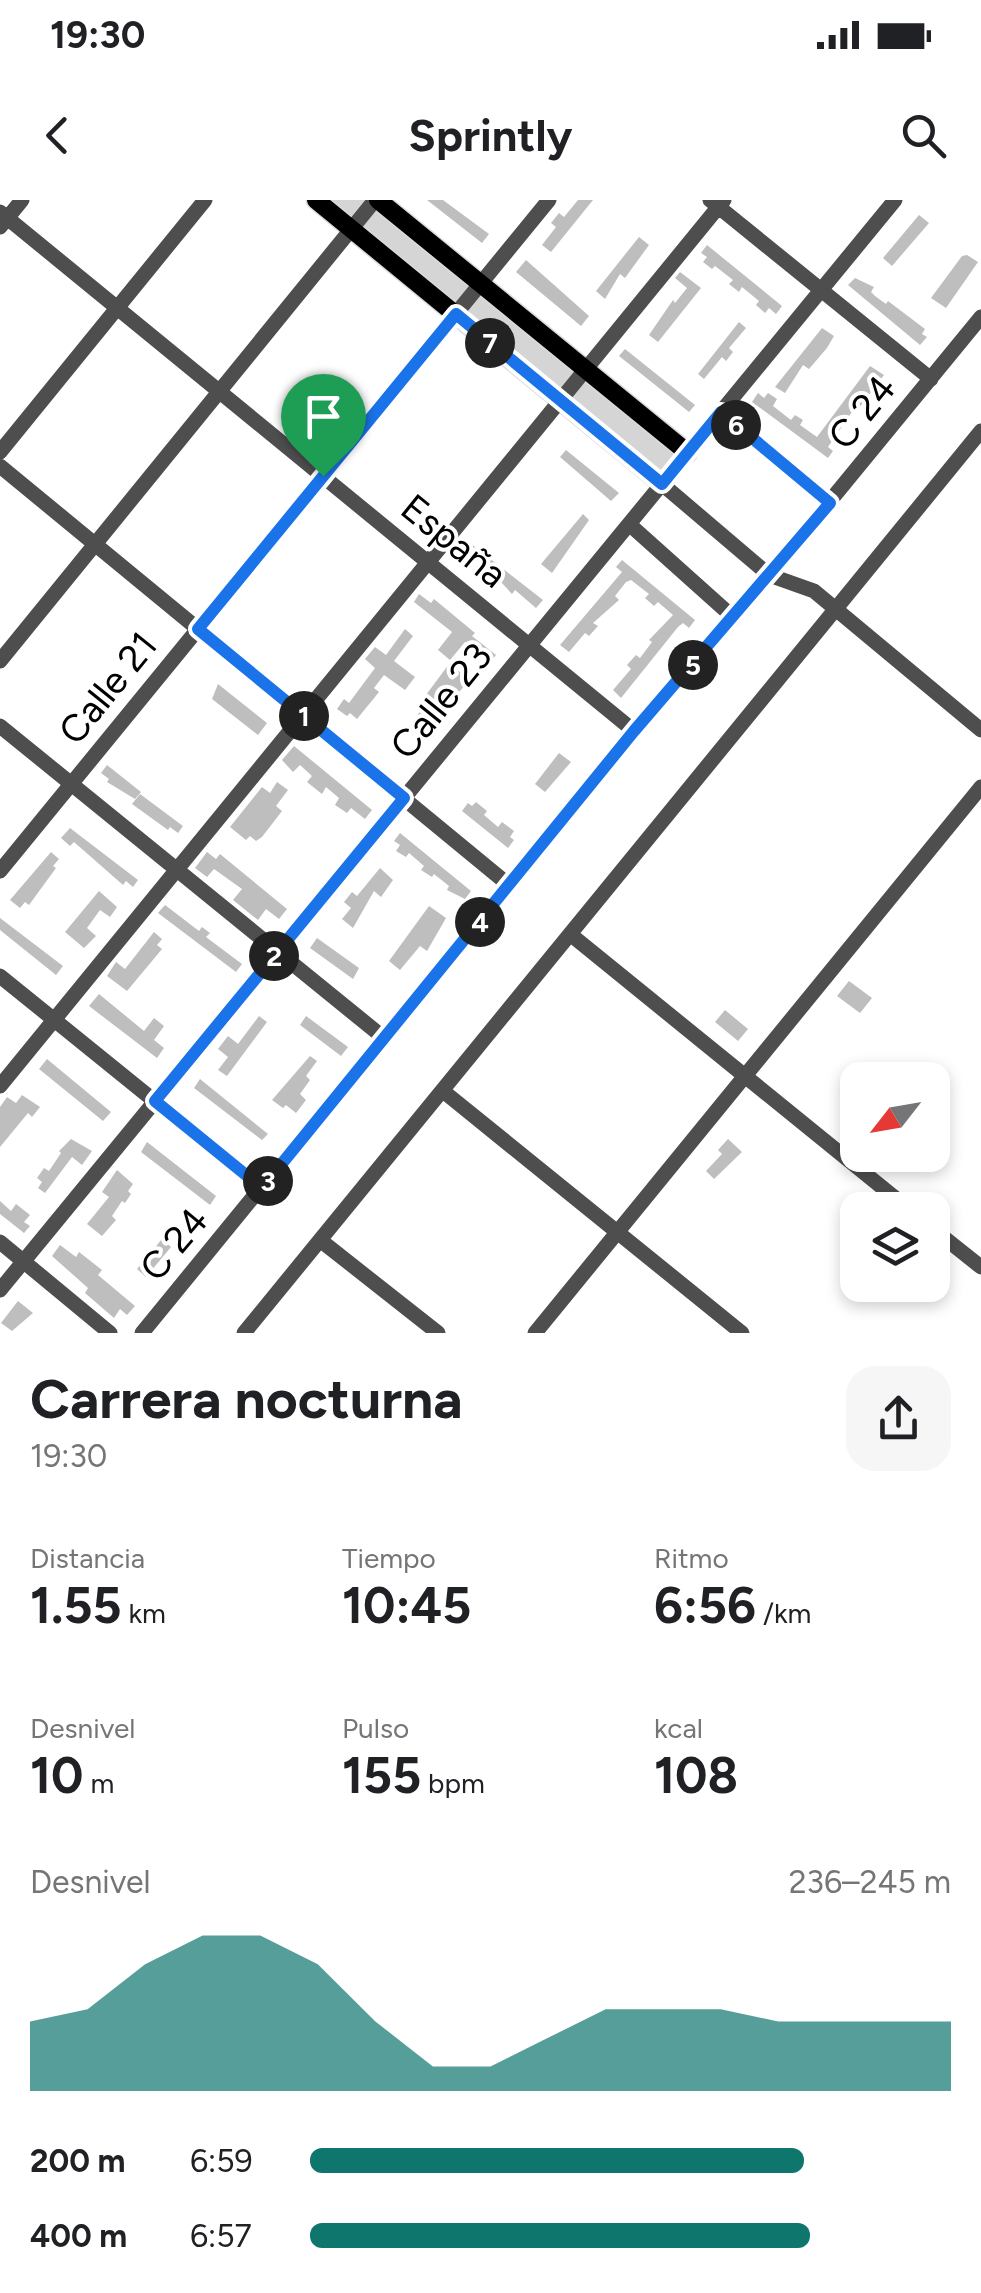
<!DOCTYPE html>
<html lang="es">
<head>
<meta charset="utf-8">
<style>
	body { margin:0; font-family:Figtree,sans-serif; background:#f6f6f6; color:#202124; height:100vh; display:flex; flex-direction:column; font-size:38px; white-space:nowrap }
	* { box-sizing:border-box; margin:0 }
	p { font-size:32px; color:#757577 }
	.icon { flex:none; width:55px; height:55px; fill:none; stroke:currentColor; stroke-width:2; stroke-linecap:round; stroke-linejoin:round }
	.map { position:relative; height:1133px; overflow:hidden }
	.sheet { display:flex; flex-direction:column; background:#fff; flex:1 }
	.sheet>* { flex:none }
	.needle { width:65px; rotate:239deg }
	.controls { position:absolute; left:840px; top:862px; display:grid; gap:20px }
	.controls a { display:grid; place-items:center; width:110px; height:110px; border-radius:20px; background:#fff; box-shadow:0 5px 15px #0003; font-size:50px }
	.pin { position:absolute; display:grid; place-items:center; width:85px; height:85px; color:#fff; margin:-102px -42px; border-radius:50% 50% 50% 0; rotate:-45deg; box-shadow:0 0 10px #0007 }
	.pin .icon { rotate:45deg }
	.km { position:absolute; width:50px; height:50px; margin:-25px; border-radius:50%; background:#222; color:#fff; font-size:28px; line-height:50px; text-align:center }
	.round { display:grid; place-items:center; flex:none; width:105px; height:105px; border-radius:30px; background:#f6f6f6 }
	.summary { display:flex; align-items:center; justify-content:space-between; height:170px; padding:0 30px }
	h1 { font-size:55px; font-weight:700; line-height:75px }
	.metrics { display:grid; grid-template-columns:repeat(3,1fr); gap:15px; height:170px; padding:10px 30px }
	.metrics div { display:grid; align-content:center }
	.metrics b { font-size:50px; font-weight:700 }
	.metrics small { font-size:28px; font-weight:400 }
	.metrics p { font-size:28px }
	.chart { height:280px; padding:20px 30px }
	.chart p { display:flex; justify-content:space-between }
	.chart svg { width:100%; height:180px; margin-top:10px; fill:#0f766e; opacity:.7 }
	ul { padding:0 30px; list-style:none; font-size:32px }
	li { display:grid; grid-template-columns:160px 120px 1fr; align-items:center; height:75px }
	li i { height:25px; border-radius:12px; background:#0f766e }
	.status { display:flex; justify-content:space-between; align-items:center; height:70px; padding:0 50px; background:#fff; direction:ltr }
	.status svg { height:28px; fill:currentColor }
	header { display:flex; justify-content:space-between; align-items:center; height:130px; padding:0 30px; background:#fff; font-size:45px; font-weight:700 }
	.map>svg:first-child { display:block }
	.green { fill:#d5d5d5 }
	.building { fill:#bebebe }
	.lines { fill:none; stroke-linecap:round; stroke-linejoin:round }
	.major-casing { stroke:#dbdbdb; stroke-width:21 }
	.minor { stroke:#4e4e4e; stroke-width:15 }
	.major { stroke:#000; stroke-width:18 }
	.route-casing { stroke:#fff; stroke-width:20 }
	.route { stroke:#1a73e8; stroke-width:12 }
	.labels { text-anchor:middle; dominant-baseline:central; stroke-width:8; stroke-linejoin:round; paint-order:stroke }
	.street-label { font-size:38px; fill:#000; stroke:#fff }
</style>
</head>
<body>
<div class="status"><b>19:30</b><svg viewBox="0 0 49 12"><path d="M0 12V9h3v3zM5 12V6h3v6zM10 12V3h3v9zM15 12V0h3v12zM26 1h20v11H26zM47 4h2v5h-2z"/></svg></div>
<header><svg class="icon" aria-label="back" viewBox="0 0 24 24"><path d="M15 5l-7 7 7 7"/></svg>Sprintly<svg class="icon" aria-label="search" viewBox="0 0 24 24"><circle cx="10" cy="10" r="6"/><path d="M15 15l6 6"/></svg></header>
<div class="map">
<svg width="981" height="1133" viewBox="0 0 981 1133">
	<rect width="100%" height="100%" fill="#fff"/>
	<path class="green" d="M317 0H378L687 253 662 283Z"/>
	<path class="building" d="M427 0H443L489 34 482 43Z
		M578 0H593L551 52 542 45 556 27 551 23 559 13 564 17Z
		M919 15 929 23 892 66 883 58Z
		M639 37 649 45 625 78 620 74 605 99 596 91Z
		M707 45 782 106 776 114 769 108 765 113 756 105 759 101 742 87 739 92 729 84 733 80 715 66 712 69 703 62 707 57 701 53Z
		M967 55 978 62 946 108 931 98 962 56Z
		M526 60 589 116 581 126 516 72Z
		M680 72 701 88 658 142 649 135 673 100 675 103 687 88 675 78Z
		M855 78 874 87 871 92 875 96 886 104 888 101 925 129 922 134 927 137 920 145 848 85Z
		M739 122 746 128 729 148 733 152 726 161 722 157 704 179 698 174Z
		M822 128 834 136 827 148 809 169 803 165 785 193 775 187Z
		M625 149 695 205 689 212 619 156Z
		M870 166 884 175 859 208 856 206 828 247 833 251 828 258 752 202 758 193 764 198 768 193 777 199 773 206 791 220 795 215 803 220 800 225 817 237Z
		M566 250 619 293 611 301 560 257Z
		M583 314 589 320 552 373 541 364Z
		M465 339 543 400 536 408 515 390 512 394 489 369 487 373 478 366 481 363 461 347Z
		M622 360 695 420 689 428 683 423 678 427 621 498 613 490 631 469 627 465 636 455 640 458 652 442 649 440 673 415 658 402 654 406 645 398 649 394 631 380 626 382 615 396 619 400 593 423 598 426 589 436 585 433 569 452 560 445 622 372 616 367Z
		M419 394 431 403 434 399 475 433 472 436 496 455 490 463 465 442 450 460 438 450 452 432 414 402Z
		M405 429 413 436 394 461 415 477 405 490 384 475 374 488 379 492 357 519 350 513 347 516 337 509 344 499 349 503 375 468 365 459 375 447 386 455Z
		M449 464 464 475 460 481 465 485 438 518 434 514 424 527 414 519 424 507 420 503Z
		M218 484 267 523 258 535 212 499Z
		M294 546 372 610 365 619 351 608 347 613 335 605 339 598 326 587 322 594 307 582 312 576 300 565 293 572 282 560Z
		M559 553 571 562 545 592 535 584Z
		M107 565 141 592 135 599 107 582 109 579 101 573Z
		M277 582 288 590 276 606 282 611 262 637 256 641 250 636 246 640 230 627 262 587 270 593Z
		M140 594 183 626 178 633 170 627 168 630 132 604Z
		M476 602 487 611 484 615 498 627 502 622 514 631 510 637 514 640 508 648 462 611 468 603 472 606Z
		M70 628 138 680 133 687 126 681 123 685 74 642 70 646 61 638Z
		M400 633 471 691 465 699 447 690 449 686 434 674 432 677 421 670 424 666 409 653 406 657 396 651 400 645 394 641Z
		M51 652 59 659 53 666 56 668 29 705 25 702 20 708 10 700Z
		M207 652 216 659 220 654 287 709 279 719 266 709 258 720 233 700 242 689 214 669 207 677 195 668Z
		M380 668 393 680 381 697 374 691 353 728 342 719 351 708 344 702 352 692 357 696Z
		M99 691 117 707 110 717 100 710 87 728 96 736 84 748 65 732Z
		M165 705 199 731 202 727 210 733 206 737 242 764 236 772 158 713Z
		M429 706 446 718 427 751 420 746 400 770 389 761Z
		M0 718 63 766 56 775 0 730Z
		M154 732 162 739 157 745 162 749 127 791 107 776 116 762 125 769Z
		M317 738 359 768 353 779 310 748Z
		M849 781 872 798 860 813 837 796Z
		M99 794 144 831 154 818 164 826 154 840 164 848 157 858 89 806Z
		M725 810 748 829 738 841 715 822Z
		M259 816 267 822 227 876 218 870 228 857 218 849 228 836 238 844Z
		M306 816 348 847 341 856 300 825Z
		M310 856 317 861 306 876 310 880 300 894 306 900 296 913 286 905 283 908 272 900Z
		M47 859 111 912 103 921 39 869Z
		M200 879 268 934 262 940 194 888Z
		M22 895 40 907 32 917 28 913 0 947V907L7 897 16 903Z
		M71 939 92 951 82 965 72 957 45 993 38 988 42 982 37 978 44 968 49 971 61 953 59 951Z
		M728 939 742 952 714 979 706 971 722 954 718 950Z
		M147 942 216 996 210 1005 141 952Z
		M117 970 133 984 128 991 131 994 125 1003 122 1001 112 1016 116 1020 102 1036 87 1024 109 997 102 992Z
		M0 1001 11 1011 16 1004 30 1015 24 1022 30 1026 24 1033 0 1014Z
		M162 1039 171 1047 146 1077 137 1069Z
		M60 1045 76 1057 79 1052 102 1070 98 1075 135 1106 127 1115 120 1109 114 1118 85 1093 88 1088 52 1056Z
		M18 1101 33 1113 12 1131 1 1123Z"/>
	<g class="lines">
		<g class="major-casing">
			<path id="major" d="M316 0 662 284
				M378 0 688 253"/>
		</g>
		<path class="minor" d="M710 0 931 179
			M0 12 634 531
			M0 27 22 0
			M721 212 830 303
			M0 252 205 0
			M0 266 510 686
			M662 284 769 375 814 391 981 530
			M629 324 734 418
			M0 461 375 0
			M0 526 384 838
			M0 671 549 0
			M570 734 910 1010
			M0 776 262 988
			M0 886 724 0
			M443 891 742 1133
			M932 1028 981 1067
			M320 1040 438 1133
			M0 1042 110 1133
			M0 1090 895 0
			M142 1133 634 531 734 418 981 117
			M244 1133 981 231
			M535 1133 981 587"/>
		<use href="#major" class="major"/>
	</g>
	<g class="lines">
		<g class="route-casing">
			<path id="route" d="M456 114 662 284 721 212 830 303 634 531 262 988 155 901 404 598 198 429Z"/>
		</g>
		<use href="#route" class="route"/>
	</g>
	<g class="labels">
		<g class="street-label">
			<text transform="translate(862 212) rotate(-51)">C 24</text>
			<text transform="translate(454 341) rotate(39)">España</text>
			<text transform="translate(108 488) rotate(-51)">Calle 21</text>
			<text transform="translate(441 501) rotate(-51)">Calle 23</text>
			<text transform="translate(174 1044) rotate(-50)">C 24</text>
		</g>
	</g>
</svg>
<div class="controls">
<a><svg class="needle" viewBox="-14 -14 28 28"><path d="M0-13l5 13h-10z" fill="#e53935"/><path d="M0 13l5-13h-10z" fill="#757577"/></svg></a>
<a><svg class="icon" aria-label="layers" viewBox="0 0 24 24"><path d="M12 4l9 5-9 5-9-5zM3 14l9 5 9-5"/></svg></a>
</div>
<div class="pin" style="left:323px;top:276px;background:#1e9e55"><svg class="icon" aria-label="arrive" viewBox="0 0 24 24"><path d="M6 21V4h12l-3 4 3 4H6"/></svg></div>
<b class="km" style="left:304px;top:516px">1</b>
<b class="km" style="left:274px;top:756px">2</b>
<b class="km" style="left:268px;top:981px">3</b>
<b class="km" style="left:480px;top:722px">4</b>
<b class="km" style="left:693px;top:465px">5</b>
<b class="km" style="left:736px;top:225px">6</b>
<b class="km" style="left:490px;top:143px">7</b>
</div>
<section class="sheet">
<div class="summary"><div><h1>Carrera nocturna</h1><p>19:30</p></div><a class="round"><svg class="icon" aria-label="share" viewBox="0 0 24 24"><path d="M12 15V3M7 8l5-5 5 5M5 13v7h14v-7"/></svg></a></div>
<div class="metrics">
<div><p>Distancia</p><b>1.55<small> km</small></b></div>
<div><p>Tiempo</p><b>10:45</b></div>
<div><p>Ritmo</p><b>6:56<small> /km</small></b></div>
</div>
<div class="metrics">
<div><p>Desnivel</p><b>10<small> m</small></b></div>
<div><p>Pulso</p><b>155<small> bpm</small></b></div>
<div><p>kcal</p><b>108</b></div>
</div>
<div class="chart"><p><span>Desnivel</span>236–245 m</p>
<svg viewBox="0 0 160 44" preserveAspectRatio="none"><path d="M0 44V27L10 24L20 13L30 6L40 6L50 13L60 27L70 38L80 38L90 31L100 24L110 24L120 24L130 27L140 27L150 27L160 27V44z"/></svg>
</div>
<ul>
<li><b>200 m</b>6:59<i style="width:77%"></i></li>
<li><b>400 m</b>6:57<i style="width:78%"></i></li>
</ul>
</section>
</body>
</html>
